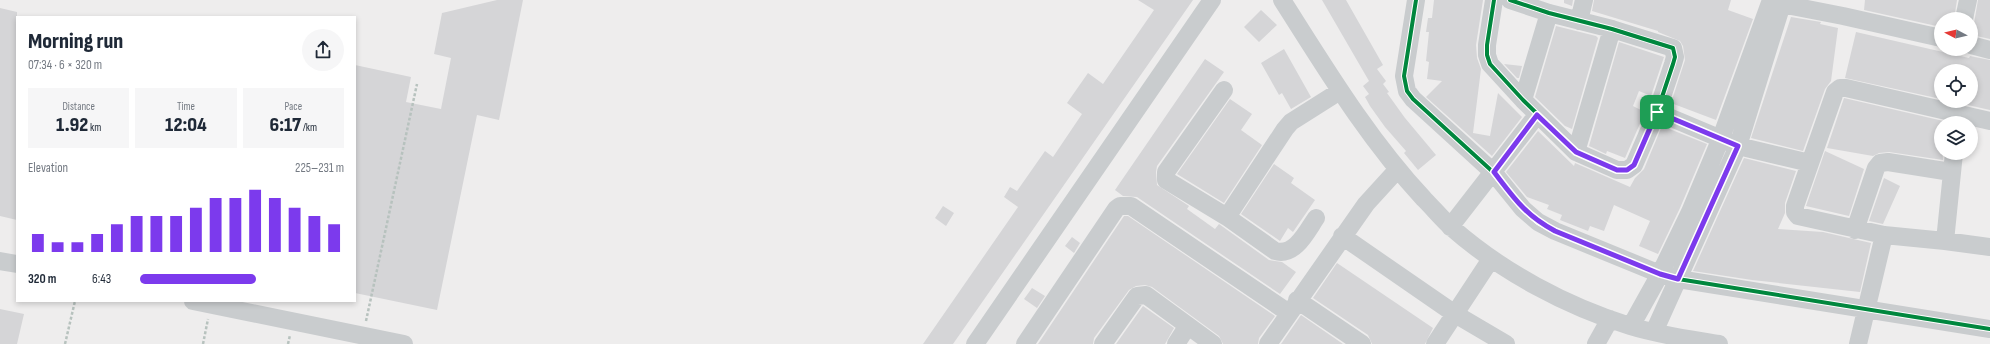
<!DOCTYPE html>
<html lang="en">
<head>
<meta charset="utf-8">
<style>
	body { margin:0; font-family:"Sofia Sans Condensed",sans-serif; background:#f6f6f7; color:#1f2937; height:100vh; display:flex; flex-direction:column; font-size:15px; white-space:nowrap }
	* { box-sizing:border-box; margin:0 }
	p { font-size:13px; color:#747a83 }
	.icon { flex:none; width:22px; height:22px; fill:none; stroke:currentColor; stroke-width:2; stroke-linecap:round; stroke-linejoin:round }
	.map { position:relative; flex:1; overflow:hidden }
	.sheet { position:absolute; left:16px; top:16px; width:340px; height:286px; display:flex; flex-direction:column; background:#fff; border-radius:0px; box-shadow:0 2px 6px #0003 }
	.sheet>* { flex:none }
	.needle { width:26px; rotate:277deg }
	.tools { position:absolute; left:1934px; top:12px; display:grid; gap:8px }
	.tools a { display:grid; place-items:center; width:44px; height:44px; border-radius:50%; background:#fff; box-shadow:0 2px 6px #0003; font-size:20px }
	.pin { position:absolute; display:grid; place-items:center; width:34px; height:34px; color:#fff; margin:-17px; border-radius:8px; box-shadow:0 2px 6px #0006 }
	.round { display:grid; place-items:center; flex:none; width:42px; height:42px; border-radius:21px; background:#f6f6f7 }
	.head { display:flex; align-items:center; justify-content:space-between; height:68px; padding:0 12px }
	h1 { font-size:22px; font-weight:800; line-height:30px }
	.metrics { display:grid; grid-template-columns:repeat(3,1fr); gap:6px; height:68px; padding:4px 12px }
	.metrics div { display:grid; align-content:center; border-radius:0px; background:#f6f6f7; text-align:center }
	.metrics b { font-size:20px; font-weight:800 }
	.metrics small { font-size:11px; font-weight:400 }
	.metrics p { font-size:11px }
	.chart { height:112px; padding:8px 12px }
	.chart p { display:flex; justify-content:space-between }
	.chart svg { width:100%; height:72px; margin-top:4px; stroke:#7c3aed; stroke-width:6 }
	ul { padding:0 12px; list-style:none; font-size:13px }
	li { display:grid; grid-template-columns:64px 48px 1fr; align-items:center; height:30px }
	li i { height:10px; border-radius:5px; background:#7c3aed }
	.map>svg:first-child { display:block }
	.building { fill:#d5d5d7 }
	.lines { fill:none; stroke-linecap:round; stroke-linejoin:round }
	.path { stroke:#b7c2be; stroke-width:2.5; stroke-dasharray:3 2; stroke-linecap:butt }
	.minor { stroke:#c9ccce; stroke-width:18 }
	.cycleway-casing { stroke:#fff; stroke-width:6 }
	.cycleway { stroke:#00873e; stroke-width:4 }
	.route-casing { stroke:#fff; stroke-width:8 }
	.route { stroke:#7c3aed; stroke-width:5 }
</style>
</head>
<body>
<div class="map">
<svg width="1990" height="344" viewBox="0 0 1990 344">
	<rect width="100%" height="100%" fill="#eeeded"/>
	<path class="building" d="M497 0H523L499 120 477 115 437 310 355 293V65L411 77 406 102 441 109 451 58 434 54 442 13Z
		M1138 0H1193L953 344H923L1018 207 1004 197 1010 187 1017 191 1045 151 1053 157 1082 114 1067 103 1088 73 1103 84 1154 10Z
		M1322 0H1346L1383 65 1377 69 1386 81 1383 84 1389 92 1387 93 1405 118 1436 155 1418 170 1404 153 1406 151 1385 127 1370 106 1365 97 1369 94 1363 86 1369 81Z
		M1434 0H1483L1476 45 1477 58 1481 69 1473 133 1490 136 1498 93 1522 117 1492 156 1426 97 1442 81 1427 79 1429 62 1426 61 1429 32H1426L1428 18H1432Z
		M1564 0H1573L1572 6 1564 3Z
		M1594 0H1731L1728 10 1753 19 1716 120 1671 103 1685 60 1683 46 1680 41 1658 32V31L1592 11Z
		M1865 0H1957L1954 19H1941V27L1864 10Z
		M1978 0H1990V39L1972 35Z
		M0 8 17 12V220L0 216Z
		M1261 10 1277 25 1259 42 1244 27Z
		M1791 17 1821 22 1820 24 1838 28 1831 81 1825 89 1803 151 1751 138Z
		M1556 26 1596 36 1598 38 1572 129 1565 126 1535 97Z
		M1856 32 1969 58 1970 56 1990 60V110L1950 101H1971V71H1941V99L1845 78Z
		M1619 42 1664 57 1651 96 1639 91 1633 106 1645 112 1625 158 1607 151 1606 154 1589 146Z
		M1284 49 1311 97 1291 109 1282 93 1279 95 1261 63Z
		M1205 59 1224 72 1157 166 1156 172 1157 185 1189 206 1187 209 1215 229 1219 224 1269 260 1282 262 1296 272 1280 294 1137 197 1123 196 1115 190Z
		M1504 64 1522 66 1519 78H1517Z
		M1844 98 1952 123H1941L1943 160 1889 152 1879 153 1873 156 1827 148Z
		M1230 99 1252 114 1241 130 1262 145 1224 203 1177 174Z
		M1662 126 1707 144 1680 208 1658 254 1639 246 1650 221 1614 205 1604 231 1590 226 1588 231 1560 220 1562 215 1547 209 1549 205 1527 197 1506 172 1538 131 1574 166 1575 163 1630 187 1635 178 1644 169Z
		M1825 151 1864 169 1849 216 1806 206Z
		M1744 158 1796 171 1785 203V213L1778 229 1823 232 1871 243 1860 292 1752 280 1693 271Z
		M1274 164 1294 178 1291 183 1315 200 1293 232 1288 228 1280 241 1241 214Z
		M1884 178 1900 186 1883 224 1869 221Z
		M943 206 954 213 946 226 935 218Z
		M1124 216H1128L1275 316 1259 338 1258 344H1223L1219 336 1152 287 1145 285 1136 286 1129 290 1094 338 1093 344H1038Z
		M1072 237 1080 243 1074 253 1065 246Z
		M1337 263 1433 328 1425 344H1372L1368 335 1313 298Z
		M1032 288 1045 296 1037 308 1024 299Z
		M1143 306 1174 328 1165 344H1116Z
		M0 309 24 314 17 344H0Z
		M1301 315 1343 344H1281Z"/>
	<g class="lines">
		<path class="path" d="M366 321 417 84
			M65 344 75 301
			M203 344 208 319
			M288 344 290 335"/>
		<path class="minor" d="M1282 0C1326 69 1368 139 1424 199 1433 208 1442 219 1451 227 1502 272 1566 306 1630 326 1659 335 1689 339 1719 344
			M1416 0 1404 76 1407 91 1413 99 1493 172 1523 209 1538 222 1555 231 1660 274 1678 279 1990 329
			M1494 0 1487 45V55L1490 64 1523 100 1576 152 1617 170H1627L1634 165 1657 112 1673 64 1675 57 1673 48 1612 29 1549 13 1510 0
			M1771 2 1843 16 1941 38
			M1964 19 1968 0
			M1579 21 1584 0
			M1971 45 1990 50
			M1224 90 1166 172V180L1227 217 1275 251C1295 257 1307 231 1316 218
			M1523 100 1549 13
			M1657 112 1738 146 1810 163
			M1990 121 1846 88H1840L1835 92 1795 206V212L1798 216 1884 235 1945 241 1990 247
			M1576 152 1612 29
			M1227 217 1285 129 1291 122 1340 91
			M1450 227 1537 115
			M1855 230 1876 168 1880 163 1888 162 1951 172
			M1342 236 1455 314 1506 344
			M1945 241 1954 153
			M0 261 17 264
			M1297 300 1362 344
			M193 301 404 344
			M1631 326 1660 274 1690 212 1721 138 1771 0
			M1654 332 1738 146 1782 4 1781 0
			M975 344 1212 0
			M1025 344 1116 209 1120 206H1131L1289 313
			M1103 344 1137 296 1146 295 1213 344
			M1176 344 1187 327
			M1268 344 1366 204 1397 170
			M1435 344 1491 259
			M1596 344 1610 319
			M1858 344 1884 235"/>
		<g class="cycleway-casing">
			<path id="cycleway" d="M1416 0 1404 76 1407 91 1413 99 1493 172 1523 209 1538 222 1555 231 1660 274 1678 279 1990 329
				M1494 0 1487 45V55L1490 64 1523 100 1576 152 1617 170H1627L1634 165 1657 112 1673 64 1675 57 1673 48 1612 29 1549 13 1510 0"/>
		</g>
		<use href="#cycleway" class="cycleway"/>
	</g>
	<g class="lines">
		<g class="route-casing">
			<path id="route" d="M1657 112 1738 146 1678 279 1660 274 1555 231C1525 215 1514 198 1494 172L1537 115 1576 152 1617 170H1627L1634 165Z"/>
		</g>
		<use href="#route" class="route"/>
	</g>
</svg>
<div class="tools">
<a><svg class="needle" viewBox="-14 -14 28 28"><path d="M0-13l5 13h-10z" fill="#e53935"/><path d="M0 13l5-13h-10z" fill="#747a83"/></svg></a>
<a><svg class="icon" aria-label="locate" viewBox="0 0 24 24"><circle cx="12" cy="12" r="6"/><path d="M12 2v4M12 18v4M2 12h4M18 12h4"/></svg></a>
<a><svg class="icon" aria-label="layers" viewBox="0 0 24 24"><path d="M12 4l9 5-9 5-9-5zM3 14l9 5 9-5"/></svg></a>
</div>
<div class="pin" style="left:1657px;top:112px;background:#1e9e55"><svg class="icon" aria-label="arrive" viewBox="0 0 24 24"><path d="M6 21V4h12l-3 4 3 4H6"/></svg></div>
<section class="sheet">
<div class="head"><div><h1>Morning run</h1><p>07:34 · 6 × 320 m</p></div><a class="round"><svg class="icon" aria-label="share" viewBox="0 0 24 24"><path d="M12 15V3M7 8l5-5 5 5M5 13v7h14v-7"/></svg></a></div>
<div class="metrics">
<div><p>Distance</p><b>1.92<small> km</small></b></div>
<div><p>Time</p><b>12:04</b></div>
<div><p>Pace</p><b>6:17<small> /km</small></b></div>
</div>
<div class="chart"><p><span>Elevation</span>225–231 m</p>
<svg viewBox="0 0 160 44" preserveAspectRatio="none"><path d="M5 44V33M15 44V38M25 44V38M35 44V33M45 44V27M55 44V22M65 44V22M75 44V22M85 44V17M95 44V11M105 44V11M115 44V6M125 44V11M135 44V17M145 44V22M155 44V27"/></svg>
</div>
<ul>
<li><b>320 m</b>6:43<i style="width:57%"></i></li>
</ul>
</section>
</div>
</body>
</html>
